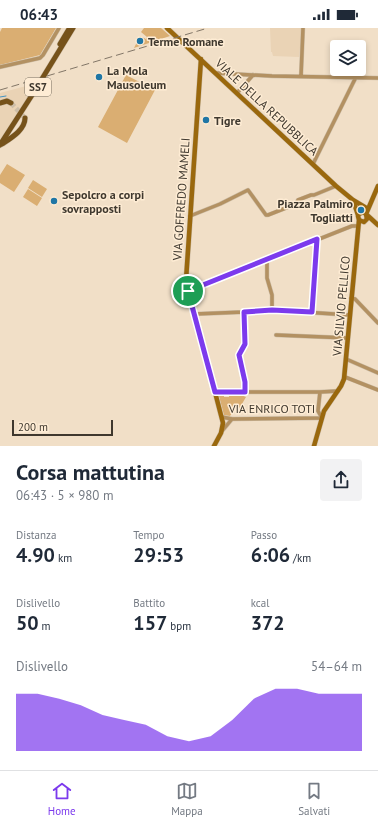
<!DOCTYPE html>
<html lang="it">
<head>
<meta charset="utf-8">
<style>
	body { margin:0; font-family:"PT Sans",sans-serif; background:#f2f2f3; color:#1f2937; height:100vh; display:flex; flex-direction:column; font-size:15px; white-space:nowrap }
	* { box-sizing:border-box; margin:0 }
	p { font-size:13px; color:#747a83 }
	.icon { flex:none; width:22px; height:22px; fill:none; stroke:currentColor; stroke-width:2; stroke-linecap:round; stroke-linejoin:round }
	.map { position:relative; height:418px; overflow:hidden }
	.panel { display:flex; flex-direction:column; background:#fff; flex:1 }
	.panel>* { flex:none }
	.fabs { position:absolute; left:330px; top:12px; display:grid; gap:8px }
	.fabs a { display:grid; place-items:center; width:36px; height:36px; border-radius:4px; background:#fff; box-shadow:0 2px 6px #0003; font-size:20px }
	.scale { position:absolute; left:12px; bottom:10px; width:101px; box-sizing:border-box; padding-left:4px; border:2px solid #3f382e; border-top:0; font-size:11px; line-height:14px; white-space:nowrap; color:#3f382e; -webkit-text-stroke:3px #feecd4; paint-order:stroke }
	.pin { position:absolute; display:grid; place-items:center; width:34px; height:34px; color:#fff; margin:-17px; border:2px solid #fff; border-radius:50%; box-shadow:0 1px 4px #0007 }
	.round { display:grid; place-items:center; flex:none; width:42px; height:42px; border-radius:4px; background:#f2f2f3 }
	.summary { display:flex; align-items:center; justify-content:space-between; height:68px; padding:0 16px }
	h1 { font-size:22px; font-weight:800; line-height:30px }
	.figures { display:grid; grid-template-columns:repeat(3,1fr); gap:6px; height:68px; padding:4px 16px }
	.figures div { display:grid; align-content:center }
	.figures b { font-size:20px; font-weight:800 }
	.figures small { font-size:11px; font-weight:400 }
	.figures p { font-size:11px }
	.chart { height:112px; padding:8px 16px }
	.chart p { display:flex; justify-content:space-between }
	.chart svg { width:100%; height:72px; margin-top:4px; fill:#7c3aed; opacity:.7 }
	.status { display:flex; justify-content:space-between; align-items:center; height:28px; padding:0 20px; background:#fff; direction:ltr }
	.status svg { height:11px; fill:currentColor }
	.dock { display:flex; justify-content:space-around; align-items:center; height:56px; border-top:1px solid #e0e1e3; background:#fff; font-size:11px; color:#747a83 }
	.dock a { display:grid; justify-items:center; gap:2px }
	.dock .current { color:#7c3aed }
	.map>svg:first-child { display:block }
	.built { fill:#ead3b5 }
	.green { fill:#daae72 }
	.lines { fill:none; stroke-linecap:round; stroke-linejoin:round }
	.stream { stroke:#4293c3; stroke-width:1 }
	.primary-tunnel { stroke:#cdbea8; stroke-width:5; stroke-dasharray:5 2.5; stroke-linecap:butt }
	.street-casing { stroke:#cdbea8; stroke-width:4.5 }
	.secondary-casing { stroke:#cdbea8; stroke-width:5.5 }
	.primary-casing { stroke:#cdbea8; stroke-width:6 }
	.street { stroke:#b39162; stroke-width:3.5 }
	.secondary { stroke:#9a680d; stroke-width:4.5 }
	.primary { stroke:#76521a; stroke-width:5 }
	.rail { stroke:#827667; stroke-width:1; stroke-dasharray:8 4; stroke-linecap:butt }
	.route-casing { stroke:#fff; stroke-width:8 }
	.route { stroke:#7c3aed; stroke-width:5 }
	.poi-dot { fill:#1f76a5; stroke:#feecd4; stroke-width:1.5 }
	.labels { text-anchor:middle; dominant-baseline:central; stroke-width:3; stroke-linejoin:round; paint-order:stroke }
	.shield { fill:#feecd4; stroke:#786e60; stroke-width:1 }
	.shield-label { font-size:11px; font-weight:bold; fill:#3f382e }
	.poi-label { font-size:12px; font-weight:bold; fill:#3f382e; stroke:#feecd4; text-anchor:start }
	.street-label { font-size:12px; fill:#3f382e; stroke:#feecd4 }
</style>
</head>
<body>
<div class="status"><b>06:43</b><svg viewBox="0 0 49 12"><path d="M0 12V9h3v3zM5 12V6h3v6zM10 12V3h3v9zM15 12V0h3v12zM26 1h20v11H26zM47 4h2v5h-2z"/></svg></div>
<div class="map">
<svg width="378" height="418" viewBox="0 0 378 418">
	<rect width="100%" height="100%" fill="#f1dfc7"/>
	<path class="built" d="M270 0H302L299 29 273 28 272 24H271Z
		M30 57 34 64 0 117V65Z"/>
	<path class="green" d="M2 0H56L40 27 0 37V4Z
		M144 0H161L170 8 134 20 140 8 146 11 147 9 141 4Z
		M126 47 155 62 127 115 98 99Z
		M7 136 25 147 14 164 0 155V147Z
		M33 152 47 161 42 169 28 160Z
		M28 161 42 170 37 178 23 169Z
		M220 367H224V369H229V367H241L246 369 239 381 236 380 230 388 224 387 219 368Z"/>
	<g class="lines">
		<path class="stream" d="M0 69 6 68"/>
		<path class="primary-tunnel" d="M11 75 25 90"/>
		<g class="street-casing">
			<path id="street" d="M0 39 40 30 43 27 59 0
				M216 45 272 48 378 50
				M301 48 303 0
				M237 65 253 47
				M313 136 356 49
				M190 188 220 176 248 162 266 187H268L296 176 298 172 311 167H314L336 158
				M267 231V250L272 267V282
				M188 263 352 198H358
				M351 270 355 271 378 295
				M244 284 272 282 350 287
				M312 284 317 211
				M195 286 244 284 245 316 239 327 245 354V364
				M276 307 348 310
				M346 331 378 345
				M345 349 378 362
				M215 364H320
				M222 389 232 391 322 390 318 383 320 364 338 363
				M222 403 232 391"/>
		</g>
		<g class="secondary-casing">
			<path id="secondary" d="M167 0 336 158 353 172 368 181
				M201 31 186 252 223 395 221 405 214 418
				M353 172 358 187
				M366 186 363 184 359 186 358 188 359 192 364 194 367 191 366 186 378 158
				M367 187 378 197
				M314 418 324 383 341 358 344 351 359 192"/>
		</g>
		<g class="primary-casing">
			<path id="primary" d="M60 16 69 1
				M0 75 7 73 11 75
				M2 116C11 110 25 102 25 90
				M0 117 34 64 73 0"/>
		</g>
		<use href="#street" class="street"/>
		<use href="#secondary" class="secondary"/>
		<use href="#primary" class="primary"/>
		<path class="rail" d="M47 48 208 0
			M0 62 37 51"/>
	</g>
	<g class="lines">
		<g class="route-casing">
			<path id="route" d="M317 211 312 284 272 282 244 284 245 316 239 327 245 354V364H215L188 263Z"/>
		</g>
		<use href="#route" class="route"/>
	</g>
	<g class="poi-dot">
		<circle cx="140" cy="13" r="4"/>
		<circle cx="99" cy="49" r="4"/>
		<circle cx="206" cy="92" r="4"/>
		<circle cx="54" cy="173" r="4"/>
		<circle cx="361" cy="182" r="4"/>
	</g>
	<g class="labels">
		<rect class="shield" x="25" y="50" width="26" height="18" rx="3"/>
		<g class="shield-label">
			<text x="38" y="59">SS7</text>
		</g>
		<g class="poi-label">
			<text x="148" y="13">Terme Romane</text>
			<text x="107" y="42">La Mola<tspan x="107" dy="14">Mausoleum</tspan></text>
			<text x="214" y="92">Tigre</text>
			<text x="62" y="166">Sepolcro a corpi<tspan x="62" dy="14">sovrapposti</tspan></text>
			<text x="353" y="175" text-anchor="end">Piazza Palmiro<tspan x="353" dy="14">Togliatti</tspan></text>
		</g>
		<g class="street-label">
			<text transform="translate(267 79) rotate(43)">VIALE DELLA REPUBBLICA</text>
			<text transform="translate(181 171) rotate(-86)">VIA GOFFREDO MAMELI</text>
			<text transform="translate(341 278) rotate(-85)">VIA SILVIO PELLICO</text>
			<text x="272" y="380">VIA ENRICO TOTI</text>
		</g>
	</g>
</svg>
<div class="fabs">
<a><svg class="icon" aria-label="layers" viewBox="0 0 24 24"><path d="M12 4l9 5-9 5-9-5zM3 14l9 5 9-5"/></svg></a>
</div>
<div class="scale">200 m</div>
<div class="pin" style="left:188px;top:263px;background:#1e9e55"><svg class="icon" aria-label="arrive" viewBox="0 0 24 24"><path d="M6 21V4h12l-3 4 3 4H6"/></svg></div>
</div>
<section class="panel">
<div class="summary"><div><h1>Corsa mattutina</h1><p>06:43 · 5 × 980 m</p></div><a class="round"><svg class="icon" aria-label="share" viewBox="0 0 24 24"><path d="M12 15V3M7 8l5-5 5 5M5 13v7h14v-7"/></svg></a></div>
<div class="figures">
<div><p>Distanza</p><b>4.90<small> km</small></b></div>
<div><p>Tempo</p><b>29:53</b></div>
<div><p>Passo</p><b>6:06<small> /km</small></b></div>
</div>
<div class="figures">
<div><p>Dislivello</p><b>50<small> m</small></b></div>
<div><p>Battito</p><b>157<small> bpm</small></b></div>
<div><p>kcal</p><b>372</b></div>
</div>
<div class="chart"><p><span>Dislivello</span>54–64 m</p>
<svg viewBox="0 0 160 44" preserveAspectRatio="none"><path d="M0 44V9L10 9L20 12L30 16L40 22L50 25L60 28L70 35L80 38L90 35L100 25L110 12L120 6L130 6L140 9L150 9L160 9V44z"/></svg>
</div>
</section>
<nav class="dock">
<a class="current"><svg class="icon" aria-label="home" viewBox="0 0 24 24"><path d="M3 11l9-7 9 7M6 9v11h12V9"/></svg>Home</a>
<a><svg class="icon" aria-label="map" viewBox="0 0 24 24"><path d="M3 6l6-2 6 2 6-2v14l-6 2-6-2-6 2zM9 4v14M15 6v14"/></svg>Mappa</a>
<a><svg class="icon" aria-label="saved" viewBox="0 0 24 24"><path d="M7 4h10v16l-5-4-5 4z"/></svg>Salvati</a>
</nav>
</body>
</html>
